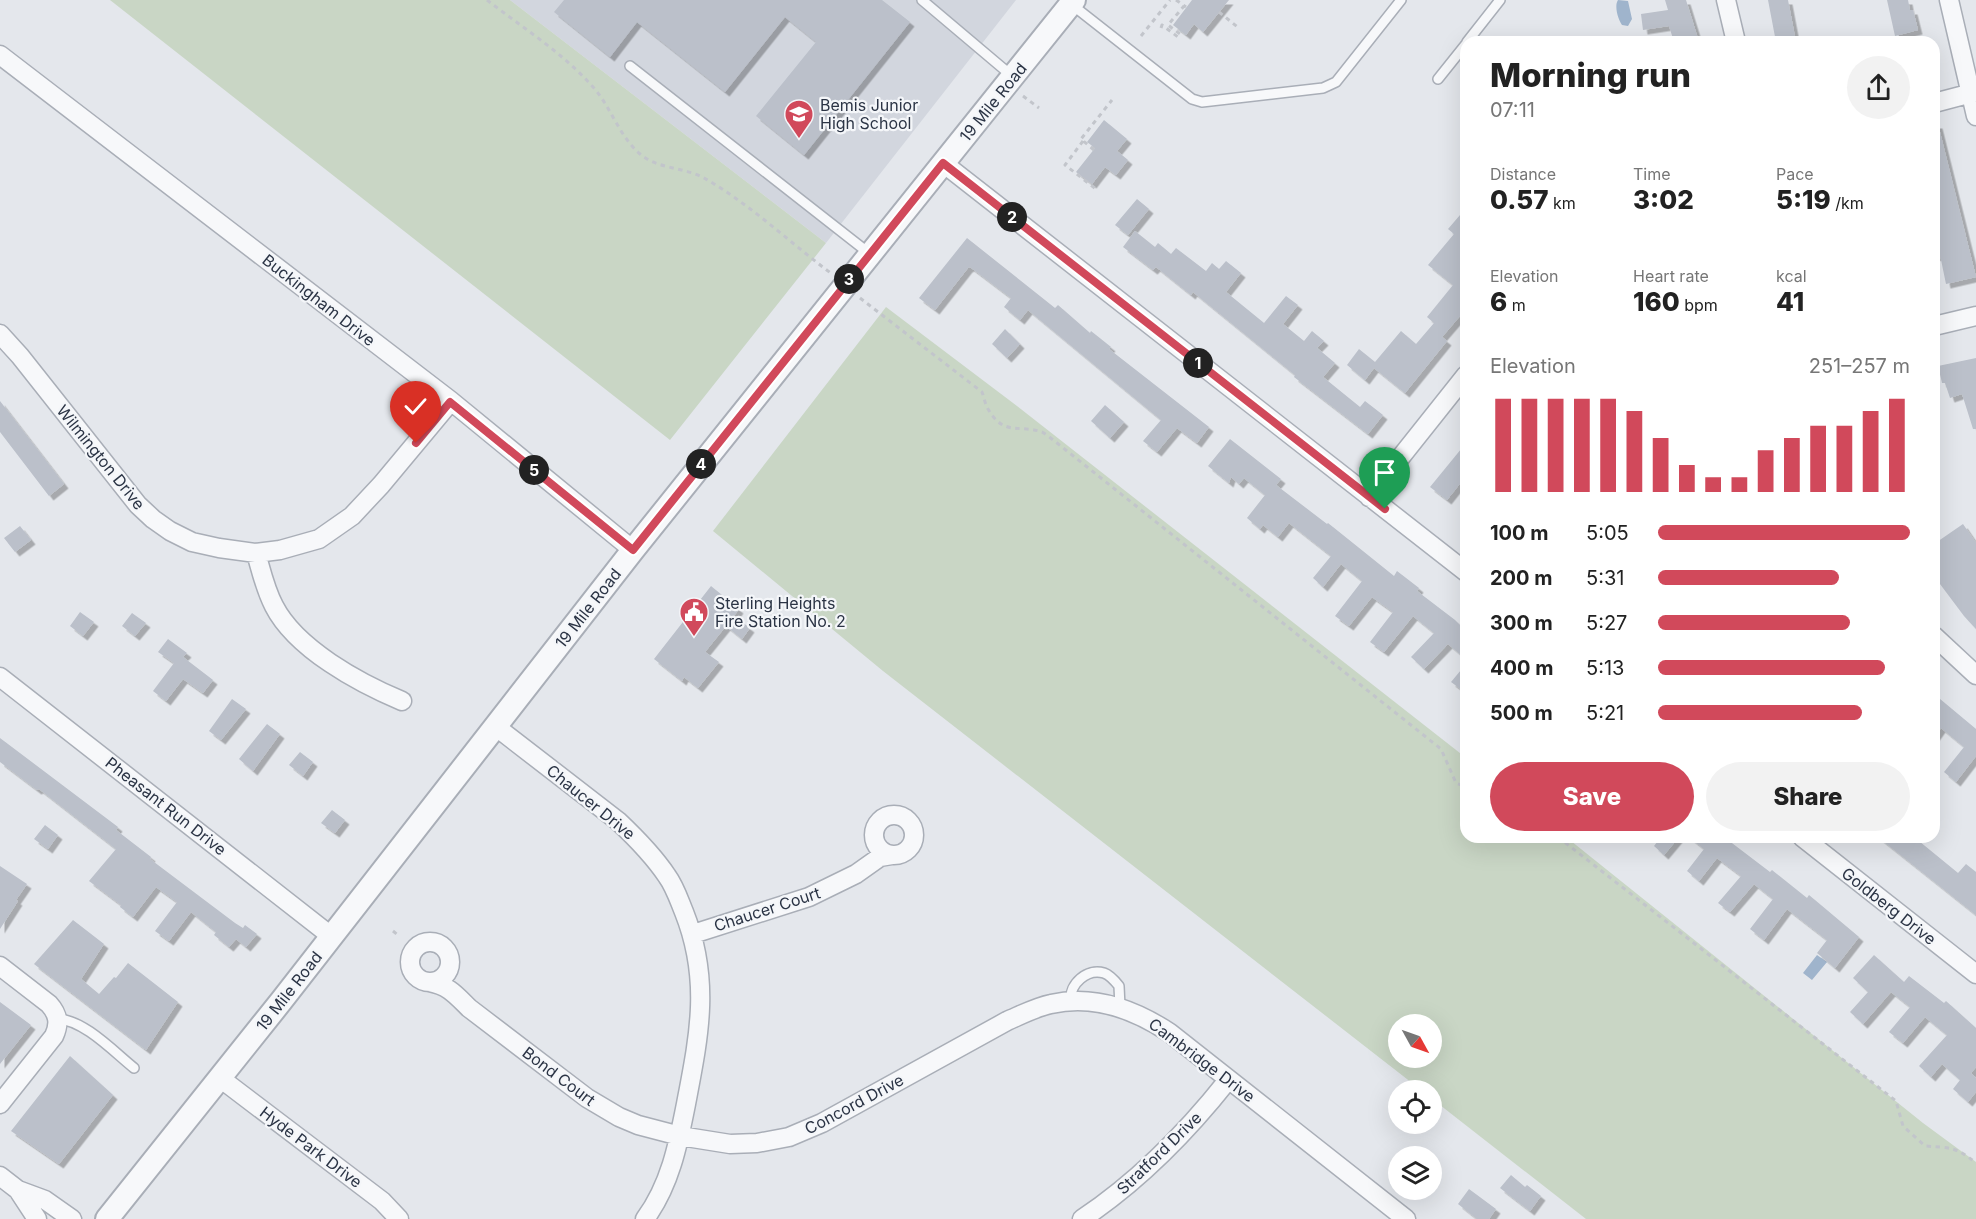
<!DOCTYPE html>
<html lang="en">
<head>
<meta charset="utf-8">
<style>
	body { margin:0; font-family:Inter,sans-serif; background:#f2f2f2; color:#222; height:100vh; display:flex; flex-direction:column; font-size:22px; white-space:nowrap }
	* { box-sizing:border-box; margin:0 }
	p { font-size:20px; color:#767676 }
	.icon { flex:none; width:33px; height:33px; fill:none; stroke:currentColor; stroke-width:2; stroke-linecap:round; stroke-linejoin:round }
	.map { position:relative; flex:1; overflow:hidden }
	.side { position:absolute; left:1460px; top:36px; width:480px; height:807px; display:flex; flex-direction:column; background:#fff; border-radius:18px; box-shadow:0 6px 24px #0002 }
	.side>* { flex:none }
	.needle { width:39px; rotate:130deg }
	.fabs { position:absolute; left:1388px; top:1014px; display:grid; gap:12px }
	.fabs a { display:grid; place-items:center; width:54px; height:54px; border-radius:50%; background:#fff; box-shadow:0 6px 24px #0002; font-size:30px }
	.pin { position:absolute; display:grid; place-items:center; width:51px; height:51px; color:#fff; margin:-62px -26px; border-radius:50% 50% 50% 0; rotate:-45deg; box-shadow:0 0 6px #0007 }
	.pin .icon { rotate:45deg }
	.km { position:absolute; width:30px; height:30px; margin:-15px; border-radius:50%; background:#222; color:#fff; font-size:16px; line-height:30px; text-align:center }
	.round { display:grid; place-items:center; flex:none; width:63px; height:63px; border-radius:32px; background:#f2f2f2 }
	.summary { display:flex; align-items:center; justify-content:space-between; height:102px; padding:0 30px }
	h1 { font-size:33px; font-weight:800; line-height:45px }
	.stats { display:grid; grid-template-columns:repeat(3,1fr); gap:9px; height:102px; padding:6px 30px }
	.stats div { display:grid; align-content:center }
	.stats b { font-size:26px; font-weight:800 }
	.stats small { font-size:16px; font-weight:400 }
	.stats p { font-size:16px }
	.chart { height:168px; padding:12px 30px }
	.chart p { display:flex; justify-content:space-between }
	.chart svg { width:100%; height:108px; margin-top:6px; stroke:#d1495b; stroke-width:6 }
	.action { display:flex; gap:12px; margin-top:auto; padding:12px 30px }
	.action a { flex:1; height:69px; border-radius:36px; background:#d1495b; color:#fff; font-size:24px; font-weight:800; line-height:69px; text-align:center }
	.action a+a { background:#f2f2f2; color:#222 }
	ul { padding:0 30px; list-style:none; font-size:20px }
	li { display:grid; grid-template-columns:96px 72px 1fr; align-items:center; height:45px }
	li i { height:15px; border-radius:8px; background:#d1495b }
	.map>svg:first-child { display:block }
	.built { fill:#d2d6de }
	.green { fill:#c9d6c5; fill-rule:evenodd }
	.water { fill:#9fb4cc }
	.building { fill:#bbc0ca; filter:url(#shadow) }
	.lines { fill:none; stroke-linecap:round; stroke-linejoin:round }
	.service-casing { stroke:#a9aeb7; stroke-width:12 }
	.minor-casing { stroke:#a9aeb7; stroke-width:21 }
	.tertiary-casing { stroke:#a9aeb7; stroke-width:26 }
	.path { stroke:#c2c5cb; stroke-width:3; stroke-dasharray:4.5 4.5; stroke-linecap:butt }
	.service { stroke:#f7f8fa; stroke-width:9 }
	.minor { stroke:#f7f8fa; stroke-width:18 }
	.tertiary { stroke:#f7f8fa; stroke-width:22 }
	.route-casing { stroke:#fff; stroke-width:12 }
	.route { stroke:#d1495b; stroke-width:8 }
	.labels { text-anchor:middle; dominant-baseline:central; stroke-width:4.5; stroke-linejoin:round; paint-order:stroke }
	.street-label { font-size:16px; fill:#2b3445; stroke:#f4f6f9 }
	.poi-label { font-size:16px; fill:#2b3445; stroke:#f4f6f9; text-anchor:start }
</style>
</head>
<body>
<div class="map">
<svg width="1976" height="1219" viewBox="0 0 1976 1219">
	<defs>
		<filter id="shadow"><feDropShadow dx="4.5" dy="4.5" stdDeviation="0" flood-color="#0004"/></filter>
	</defs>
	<rect width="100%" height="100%" fill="#e4e7ec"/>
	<path class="built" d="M510 0H1016L826 243Z"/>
	<path class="green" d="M110 0H510L826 243 670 440Z
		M886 307 1017 406 1465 757 1466 837H1566L1923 1123 1976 1162V1219H1586L1431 1098V1090H1421L883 671 713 531ZM1398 1024H1431V1058H1398Z"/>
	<path class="water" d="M1618 0 1628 1 1632 19 1628 26 1622 25C1618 19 1614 6 1618 0Z
		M1817 955 1827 962 1812 980 1803 973Z"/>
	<path class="building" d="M564 0H882L910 22 804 155 756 116 816 42 785 17 725 92 637 22 610 57 554 12Z
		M1192 0H1229L1203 32 1194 24 1186 35 1173 25Z
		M1665 0H1686L1699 42H1674L1669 26 1643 30 1641 14 1668 10Z
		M1768 0H1788L1796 42H1776Z
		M1887 0H1908L1910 10H1913L1918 30 1895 36Z
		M1104 120 1127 139 1117 151 1128 160 1116 175 1105 167 1092 184 1076 172 1095 148 1087 142Z
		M1934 124H1938L1976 277 1946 284 1940 255 1934 257Z
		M1137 199 1149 209 1128 235 1115 225Z
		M1466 208V309L1442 337 1447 341 1405 393 1374 368 1365 380 1347 365 1359 349 1375 362 1401 331 1416 344 1434 323 1427 317 1453 285 1428 265 1454 234 1448 229Z
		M1135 231 1155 247 1158 243 1171 254 1176 248 1206 271 1212 263 1219 269 1226 261 1241 273 1226 292 1264 323 1286 296 1298 305 1283 324 1304 341 1312 331 1324 341 1317 348 1335 363 1323 377 1360 407 1365 401 1383 415 1368 434 1294 377 1295 375 1193 292 1191 295 1156 267 1153 270 1123 247Z
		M967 238 1055 308 1058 305 1090 333 1091 331 1111 347 1109 349 1209 427 1197 443 1177 428 1157 452 1143 441 1161 420 1028 310 1020 320 1004 307 1011 298 970 267 968 268 935 310 919 298Z
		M1005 329 1020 344 1007 358 992 344Z
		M1976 358V429H1973L1962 394 1950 398 1945 383H1942L1938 366Z
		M0 401 64 484 49 496 0 432Z
		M1105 405 1124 422 1110 438 1091 421Z
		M1230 439 1281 479 1276 485 1327 524 1328 523 1394 576 1397 571 1419 588 1417 591 1455 620 1466 631V659L1448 644 1424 669 1411 657 1434 633 1413 616 1384 652 1370 642 1393 612 1372 597 1349 626 1335 616 1362 581 1341 564 1323 587 1313 578 1331 556 1289 523 1278 537 1263 525 1260 529 1247 518 1265 495 1244 478 1239 484 1231 477 1229 483 1208 466Z
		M1466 443V476L1447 500 1430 487Z
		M1963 524 1976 543V629L1964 616 1934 576V544Z
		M20 526 31 540 15 552 4 538Z
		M711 586 739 609 734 616 750 628 742 639 726 626 705 652 719 662 698 688 684 677 682 681 654 659Z
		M80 612 94 622 83 636 70 626Z
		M132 613 146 623 135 636 122 626Z
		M168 639 187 653 183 657 213 680 203 693 183 679 166 701 153 691 174 663 158 652Z
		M1466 664V693L1451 682Z
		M1934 694 1976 729V756L1956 782 1944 772 1964 747 1941 728 1934 738Z
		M232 699 246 709 221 740 209 731Z
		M267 724 280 734 253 771 239 759Z
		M0 738 118 827 116 830 151 857 150 859 235 923 243 928 245 925 257 934 246 947 236 939 229 947 214 935 216 932 191 912 169 941 155 931 177 902 156 887 133 917 120 907 121 905 89 881 116 849 39 789 37 790 0 762Z
		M300 752 313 762 303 776 289 765Z
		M332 810 345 820 335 833 321 823Z
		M45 825 58 835 48 849 34 839Z
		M1661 837H1679L1664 855 1654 846Z
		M1689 837H1724L1770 872 1772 870 1807 898 1809 895 1859 937 1835 968 1817 953 1827 940 1787 909 1764 940 1750 929 1773 899 1754 884 1730 912 1718 903 1741 876 1717 858 1699 881 1687 871 1704 849Z
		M1878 837H1914L1958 873 1966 864 1976 872V915Z
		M0 866 27 884 16 900 18 901 0 929Z
		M73 920 104 944 81 979 99 994 114 977 116 978 128 963 178 1002 146 1050 34 964Z
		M1874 955 1904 982 1909 976 1944 1003 1946 1001 1976 1028V1067L1971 1073 1976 1078V1092L1968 1102 1953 1089 1960 1080 1942 1064 1931 1077 1919 1066 1947 1035 1925 1017 1903 1043 1889 1032 1910 1007 1891 992 1863 1024 1850 1012 1868 992 1853 978Z
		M0 1002 31 1025 0 1064Z
		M70 1056 113 1095 59 1164 11 1131Z
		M1511 1175 1525 1187 1527 1185 1541 1196 1530 1211 1500 1188Z
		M1469 1189 1496 1209 1489 1219H1477L1458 1204Z"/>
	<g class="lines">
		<g class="service-casing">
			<path id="service" d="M922 0 1012 76
				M1071 4 1192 99 1202 102 1323 88 1336 82 1401 0
				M1467 42 1500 0
				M630 66 870 254
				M1438 79 1466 44
				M1071 1001C1069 984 1087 968 1104 973 1110 975 1115 981 1119 986L1120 1007
				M58 1019C84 1020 114 1052 134 1068"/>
		</g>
		<g class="minor-casing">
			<path id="minor" d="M1726 0 1736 42
				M1949 0 1976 116
				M0 55 451 401 633 550
				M1934 103 1976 92
				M943 163 1466 572
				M1934 326 1976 316
				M0 334 20 356 138 505 153 519 170 531 192 542 219 548 256 553 280 550 319 539 352 516 381 485 451 401
				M1369 497 1466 375
				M256 553C261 570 265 589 274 606 296 649 359 683 402 701
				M1934 636 1976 675
				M0 677 331 936
				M495 726 618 821C636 838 653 855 667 876 675 887 679 900 684 912 711 980 699 1036 686 1104 678 1145 670 1185 645 1219
				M874 835a20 20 0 1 1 40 0a20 20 0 1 1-40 0Z
				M1802 837 1976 974
				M693 934 809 897 856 874 880 857 892 855
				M410 962a20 20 0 1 1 40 0a20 20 0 1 1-40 0Z
				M0 966 49 1004C58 1014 60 1023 54 1036L0 1104
				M429 982C449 986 455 994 469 1008L587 1098 619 1117 638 1125 680 1136 730 1144 757 1143 789 1137 822 1123 1007 1021C1021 1015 1036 1007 1051 1004 1094 994 1134 1009 1170 1033L1406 1219
				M220 1078 382 1201 399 1219
				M0 1176 18 1190
				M37 1219 18 1190 45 1200 72 1219
				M1082 1219C1139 1181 1186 1133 1228 1080"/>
		</g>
		<g class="tertiary-casing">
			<path id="tertiary" d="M107 1219 282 1000 633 550 1074 0"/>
		</g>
		<path class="path" d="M487 0C523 28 563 53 593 87 611 107 619 136 640 154 657 169 684 167 704 178 750 204 789 242 832 274
			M1176 0 1186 7
			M1219 12 1240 29
			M1161 28 1162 25 1178 37 1180 34 1168 25 1184 6
			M1141 36 1170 0
			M1023 96 1039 108
			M1083 141 1065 165 1096 189
			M1094 150 1081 139 1112 100
			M860 298 982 392C984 397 985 404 988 409 1004 437 1020 424 1042 432 1047 435 1052 439 1057 443L1441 749 1456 783 1466 787
			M1558 837 1896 1101 1903 1126 1925 1146C1950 1148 1955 1146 1976 1163
			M393 931 399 936"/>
		<use href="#service" class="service"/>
		<use href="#minor" class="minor"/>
		<use href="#tertiary" class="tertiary"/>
	</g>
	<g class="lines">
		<g class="route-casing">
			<path id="route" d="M416 443 450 402 633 550 943 163 1385 509"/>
		</g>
		<use href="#route" class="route"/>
	</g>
	<defs>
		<g id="school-pin" transform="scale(1.5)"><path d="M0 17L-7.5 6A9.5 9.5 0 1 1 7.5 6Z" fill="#d1495b" stroke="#f4f6f9"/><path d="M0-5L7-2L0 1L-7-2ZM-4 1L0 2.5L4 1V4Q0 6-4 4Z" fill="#fff"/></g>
		<g id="civic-pin" transform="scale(1.5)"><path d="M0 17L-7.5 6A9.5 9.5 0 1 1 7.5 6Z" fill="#d1495b" stroke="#f4f6f9"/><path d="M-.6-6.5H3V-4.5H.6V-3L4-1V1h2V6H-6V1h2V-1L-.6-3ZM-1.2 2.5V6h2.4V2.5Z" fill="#fff"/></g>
	</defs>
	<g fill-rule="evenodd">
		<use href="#school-pin" x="799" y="114"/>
		<use href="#civic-pin" x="694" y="612"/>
	</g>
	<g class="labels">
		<g class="street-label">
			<text transform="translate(993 102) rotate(-51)">19 Mile Road</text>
			<text transform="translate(319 300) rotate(38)">Buckingham Drive</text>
			<text transform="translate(101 457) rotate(51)">Wilmington Drive</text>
			<text transform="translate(588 608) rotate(-52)">19 Mile Road</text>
			<text transform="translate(591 802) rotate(39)">Chaucer Drive</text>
			<text transform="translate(166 806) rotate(38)">Pheasant Run Drive</text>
			<text transform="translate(1889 906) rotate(38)">Goldberg Drive</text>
			<text transform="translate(767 909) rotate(-18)">Chaucer Court</text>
			<text transform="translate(289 991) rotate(-52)">19 Mile Road</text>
			<text transform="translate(1202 1060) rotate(37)">Cambridge Drive</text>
			<text transform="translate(559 1076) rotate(37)">Bond Court</text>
			<text transform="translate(854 1104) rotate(-28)">Concord Drive</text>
			<text transform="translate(311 1147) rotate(37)">Hyde Park Drive</text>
			<text transform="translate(1159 1153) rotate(-44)">Stratford Drive</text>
		</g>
		<g class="poi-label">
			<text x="820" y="105">Bemis Junior<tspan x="820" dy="18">High School</tspan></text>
			<text x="715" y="603">Sterling Heights<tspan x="715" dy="18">Fire Station No. 2</tspan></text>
		</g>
	</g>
</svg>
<div class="fabs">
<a><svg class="needle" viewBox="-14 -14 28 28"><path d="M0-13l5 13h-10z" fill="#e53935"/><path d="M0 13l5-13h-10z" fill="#767676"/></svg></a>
<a><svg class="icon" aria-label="locate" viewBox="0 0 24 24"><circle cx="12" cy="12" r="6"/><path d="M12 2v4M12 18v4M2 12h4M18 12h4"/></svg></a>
<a><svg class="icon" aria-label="layers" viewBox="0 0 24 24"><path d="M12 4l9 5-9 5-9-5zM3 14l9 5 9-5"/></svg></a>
</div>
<div class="pin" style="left:1385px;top:509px;background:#1e9e55"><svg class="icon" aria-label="arrive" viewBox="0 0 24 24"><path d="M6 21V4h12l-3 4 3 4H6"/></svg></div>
<div class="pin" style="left:416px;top:443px;background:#d93025"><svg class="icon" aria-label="check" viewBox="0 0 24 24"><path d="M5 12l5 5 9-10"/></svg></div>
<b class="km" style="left:1198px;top:363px">1</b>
<b class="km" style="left:1012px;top:217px">2</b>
<b class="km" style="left:849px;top:279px">3</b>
<b class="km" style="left:701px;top:464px">4</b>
<b class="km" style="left:534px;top:470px">5</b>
<section class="side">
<div class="summary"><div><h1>Morning run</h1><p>07:11</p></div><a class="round"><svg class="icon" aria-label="share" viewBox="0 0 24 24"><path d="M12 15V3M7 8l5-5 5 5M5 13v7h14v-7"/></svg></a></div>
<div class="stats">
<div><p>Distance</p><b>0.57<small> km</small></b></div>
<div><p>Time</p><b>3:02</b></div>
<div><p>Pace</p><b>5:19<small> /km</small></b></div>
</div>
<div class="stats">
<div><p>Elevation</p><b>6<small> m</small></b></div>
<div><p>Heart rate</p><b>160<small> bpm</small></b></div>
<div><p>kcal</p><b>41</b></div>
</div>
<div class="chart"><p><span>Elevation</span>251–257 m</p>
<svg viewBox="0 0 160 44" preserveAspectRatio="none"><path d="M5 44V6M15 44V6M25 44V6M35 44V6M45 44V6M55 44V11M65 44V22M75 44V33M85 44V38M95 44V38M105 44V27M115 44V22M125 44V17M135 44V17M145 44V11M155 44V6"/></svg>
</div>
<ul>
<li><b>100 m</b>5:05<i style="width:100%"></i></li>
<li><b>200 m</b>5:31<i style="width:72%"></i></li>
<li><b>300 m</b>5:27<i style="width:76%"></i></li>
<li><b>400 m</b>5:13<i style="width:90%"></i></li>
<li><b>500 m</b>5:21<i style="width:81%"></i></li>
</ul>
<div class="action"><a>Save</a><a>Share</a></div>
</section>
</div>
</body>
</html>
